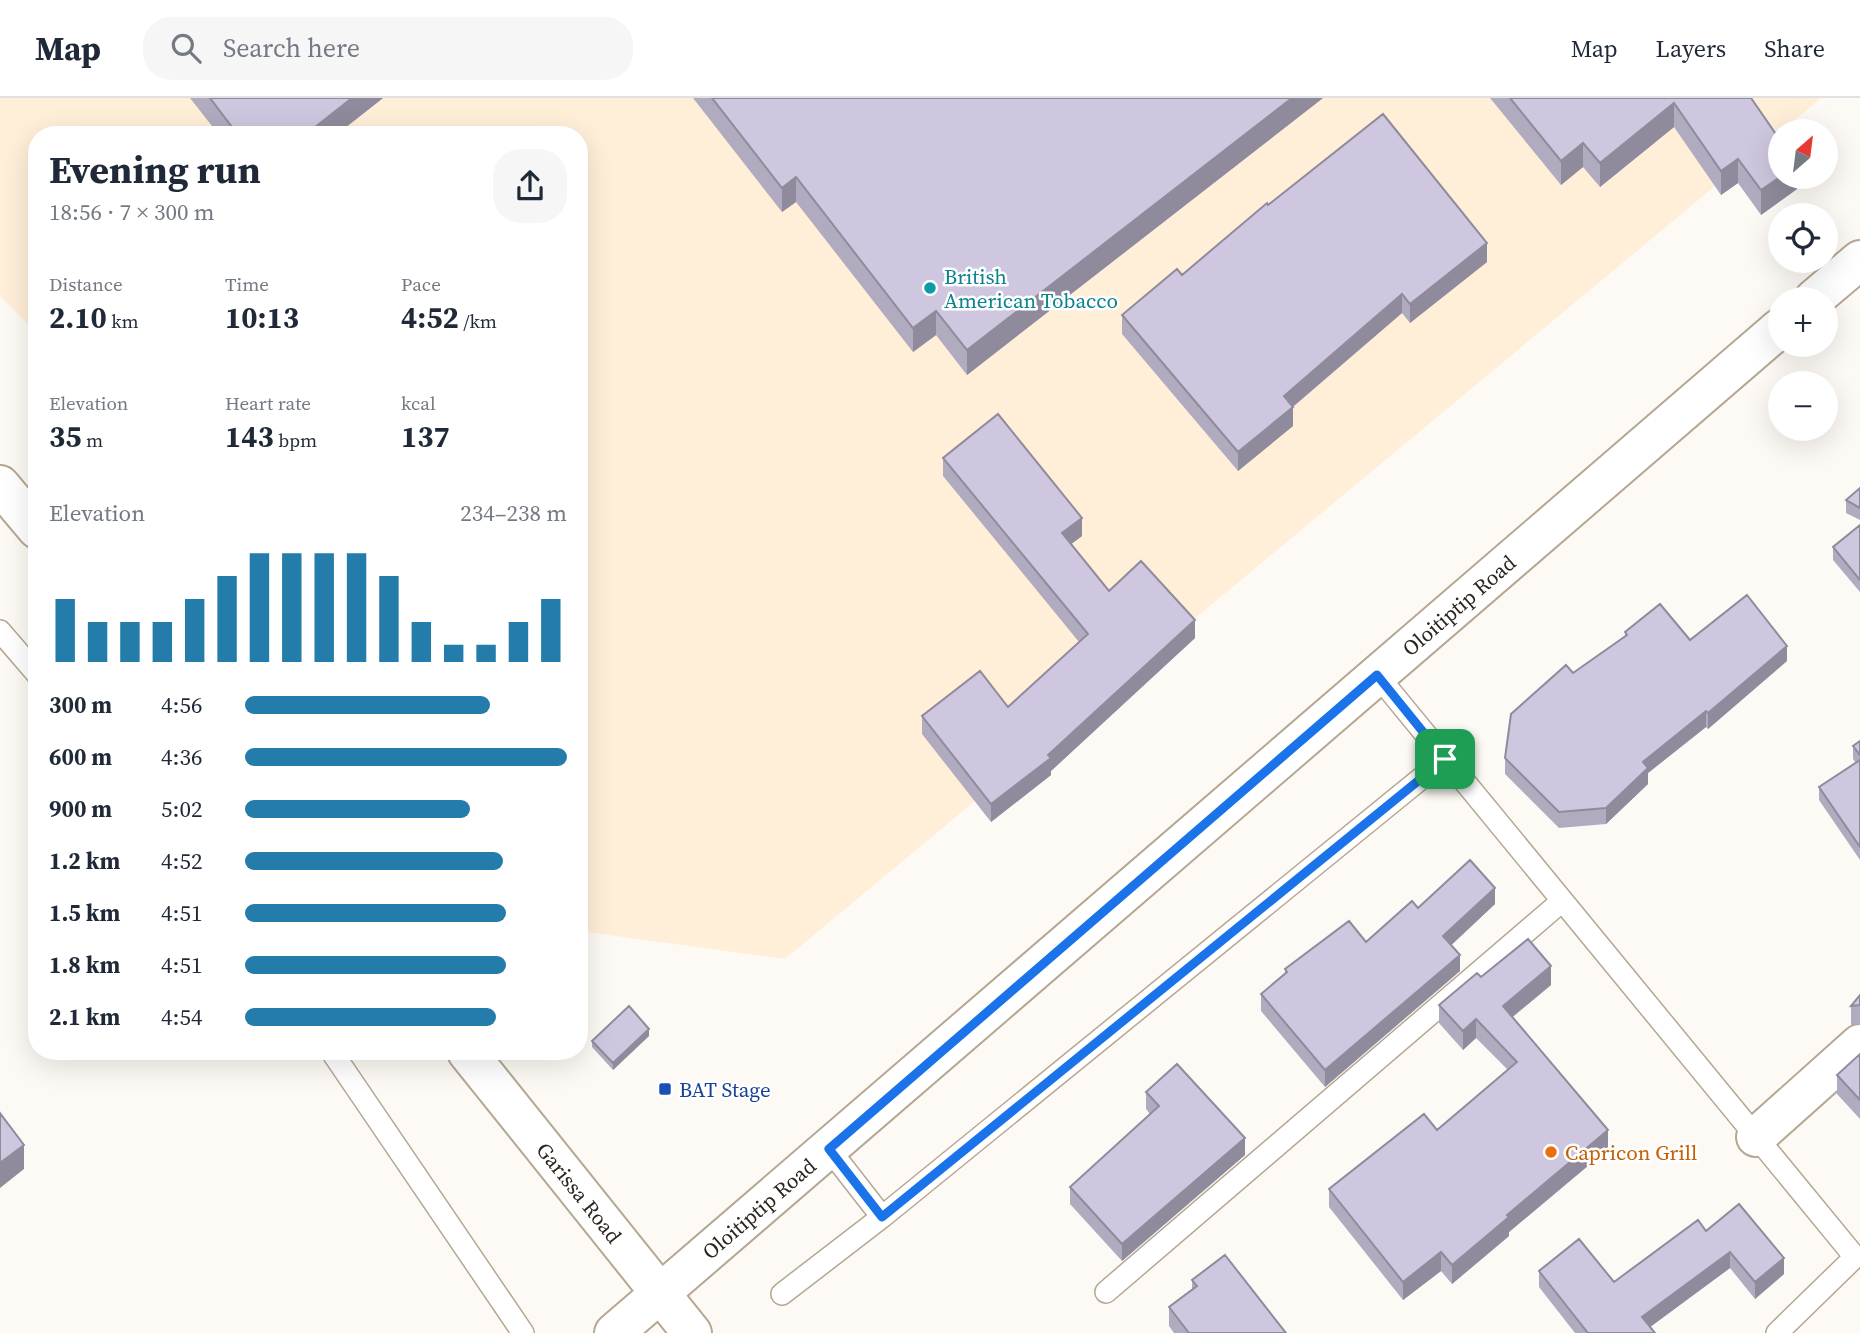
<!DOCTYPE html>
<html lang="en">
<head>
<meta charset="utf-8">
<style>
	body { margin:0; font-family:"Source Serif 4",serif; background:#f6f6f7; color:#1f2937; height:100vh; display:flex; flex-direction:column; font-size:26px; white-space:nowrap }
	* { box-sizing:border-box; margin:0 }
	p { font-size:23px; color:#747a83 }
	.icon { flex:none; width:38px; height:38px; fill:none; stroke:currentColor; stroke-width:2; stroke-linecap:round; stroke-linejoin:round }
	.map { position:relative; flex:1; overflow:hidden }
	.panel { position:absolute; left:28px; top:28px; width:560px; height:934px; display:flex; flex-direction:column; background:#fff; border-radius:28px; box-shadow:0 7px 28px #0002 }
	.panel>* { flex:none }
	.needle { width:46px; rotate:28deg }
	.fabs { position:absolute; left:1768px; top:21px; display:grid; gap:14px }
	.fabs a { display:grid; place-items:center; width:70px; height:70px; border-radius:50%; background:#fff; box-shadow:0 7px 28px #0002; font-size:35px }
	.pin { position:absolute; display:grid; place-items:center; width:60px; height:60px; color:#fff; margin:-30px; border-radius:14px; box-shadow:0 4px 10px #0006 }
	.round { display:grid; place-items:center; flex:none; width:74px; height:74px; border-radius:28px; background:#f6f6f7 }
	.head { display:flex; align-items:center; justify-content:space-between; height:119px; padding:0 21px }
	h1 { font-size:38px; font-weight:700; line-height:52px }
	.stats { display:grid; grid-template-columns:repeat(3,1fr); gap:10px; height:119px; padding:7px 21px }
	.stats div { display:grid; align-content:center }
	.stats b { font-size:30px; font-weight:700 }
	.stats small { font-size:19px; font-weight:400 }
	.stats p { font-size:19px }
	.chart { height:196px; padding:14px 21px }
	.chart p { display:flex; justify-content:space-between }
	.chart svg { width:100%; height:126px; margin-top:7px; stroke:#237caa; stroke-width:6 }
	ul { padding:0 21px; list-style:none; font-size:23px }
	li { display:grid; grid-template-columns:112px 84px 1fr; align-items:center; height:52px }
	li i { height:18px; border-radius:9px; background:#237caa }
	header { display:flex; align-items:center; gap:42px; box-sizing:border-box; height:98px; padding:0 35px; background:#fff; border-bottom:2px solid #e0e1e3 }
	header strong { font-size:33px }
	nav { display:flex; gap:38px; margin-inline-start:auto; font-size:24px }
	.search { width:490px; height:63px; background:#f6f6f7; display:flex; align-items:center; gap:18px; box-sizing:border-box; padding:0 24px; border-radius:28px; color:#747a83; font-size:26px }
	.map>svg:first-child { display:block }
	.built { fill:#ffefd8 }
	.lines { fill:none; stroke-linecap:round; stroke-linejoin:round }
	.service-casing { stroke:#b5a792; stroke-width:24 }
	.minor-casing { stroke:#b5a792; stroke-width:42 }
	.trunk-casing { stroke:#b5a792; stroke-width:42 }
	.service { stroke:#fff; stroke-width:21 }
	.minor { stroke:#fff; stroke-width:38 }
	.trunk { stroke:#fff; stroke-width:38 }
	.wall { fill:#b1abc0 }
	.shaded-wall { fill:#908b9c }
	.building { fill:#cec7df; stroke:#908b9c; stroke-width:2 }
	.route-casing { stroke:#fff; stroke-width:14 }
	.route { stroke:#1a73e8; stroke-width:9 }
	.culture-dot { fill:#0f9aa8; stroke:#fff; stroke-width:2.5 }
	.transit-dot { fill:#1a4fb4; stroke:#fff; stroke-width:2.5 }
	.food-dot { fill:#e8710a; stroke:#fff; stroke-width:2.5 }
	.labels { text-anchor:middle; dominant-baseline:central; stroke-width:5; stroke-linejoin:round; paint-order:stroke }
	.culture-label { font-size:21px; fill:#0d838f; stroke:#fff; text-anchor:start }
	.street-label { font-size:21px; fill:#2b251d; stroke:#fff }
	.transit-label { font-size:21px; fill:#164399; stroke:#fff; text-anchor:start }
	.food-label { font-size:21px; fill:#c56008; stroke:#fff; text-anchor:start }
</style>
</head>
<body>
<header>
<strong>Map</strong>
<div class="search"><svg class="icon" aria-label="search" viewBox="0 0 24 24"><circle cx="10" cy="10" r="6"/><path d="M15 15l6 6"/></svg>Search here</div>
<nav><a>Map</a><a>Layers</a><a>Share</a></nav>
</header>
<div class="map">
<svg width="1860" height="1235" viewBox="0 0 1860 1235">
	<rect width="100%" height="100%" fill="#fdfaf6"/>
	<path class="built" d="M0 0H1821L785 861 579 833V37H37V236L0 198Z"/>
	<g class="lines">
		<g class="service-casing">
			<path id="service" d="M0 533 37 576
				M1377 577 1855 1159 1777 1235
				M332 954 523 1235
				M829 1051 882 1119
				M1106 1194 1562 803
				M782 1196 882 1119 1445 661"/>
		</g>
		<g class="minor-casing">
			<g id="minor">
				<path d="M1814 201 1860 162"/>
				<path d="M1756 1039 1860 946"/>
				<path id="s1" d="M614 1235 1780 230"/>
			</g>
		</g>
		<g class="trunk-casing">
			<g id="trunk">
				<path d="M0 387 37 431"/>
				<path id="s2" d="M467 954 692 1235"/>
			</g>
		</g>
		<use href="#service" class="service"/>
		<use href="#minor" class="minor"/>
		<use href="#trunk" class="trunk"/>
	</g>
	<path class="wall" d="M190 0H383L336 37H219Z
		M693 0H1323L967 277 936 237 913 254 796 104 782 114Z
		M1490 0H1751L1797 79V91L1761 117 1738 85 1721 97 1674 29 1600 89 1583 69 1561 87Z
		M1268 107 1487 164 1410 225 1402 215 1293 309V328L1238 373 1122 236V217L1182 177Z
		M943 360 1082 438 1071 446 1109 493 1195 540 1051 673V677L991 724 922 636V618L1008 609 1079 544 943 378Z
		M1860 390V422L1846 415V402Z
		M1860 427V494L1833 462V449Z
		M1625 534 1690 542 1787 563 1708 631 1706 629 1648 675V686L1606 726 1559 730 1505 676V660L1573 575 1625 538Z
		M1860 643V762L1819 702V689L1856 665 1853 661V648Z
		M1495 806 1451 847 1460 873 1325 989 1261 913V896L1285 876V871L1366 844 1418 810Z
		M1481 879 1551 887 1512 919 1608 1051 1509 1134V1138L1452 1186 1441 1173 1403 1202 1329 1109V1091L1437 1032 1508 972 1476 940 1463 952 1439 925V907Z
		M1860 897V926L1851 927V908Z
		M649 938 613 972 592 949V943Z
		M1860 956V1021L1837 996V977Z
		M1146 994 1245 1057 1122 1163 1070 1106V1089L1150 1016 1146 1011Z
		M1706 1133 1784 1176 1755 1201 1730 1170 1650 1229 1655 1235H1575L1539 1189V1173L1614 1184Z
		M1192 1182 1286 1235H1174L1169 1228V1209L1192 1191Z"/>
	<path class="shaded-wall" d="M352 0H383L336 37H305Z
		M1292 0H1323L967 277V252Z
		M1674 5V29L1600 89V65Z
		M1583 45V69L1561 87V63Z
		M1738 61V85L1721 97V73Z
		M796 79V104L782 114V90Z
		M1780 79H1797V91L1761 117V92Z
		M1487 145V164L1410 225V206Z
		M1402 196V215L1290 311 1293 309V328L1238 373V354L1284 298Z
		M936 213V237L913 254V230Z
		M1082 420V438L1062 453V435Z
		M1195 522V540L1051 673V677L991 724V706L1048 657Z
		M1787 548V563L1708 631V615Z
		M1706 613V629L1648 675V686L1606 726V710L1643 664Z
		M1495 790V806L1443 855V838Z
		M1460 857V873L1325 989V972Z
		M1551 868V887L1503 927V908Z
		M1476 921V940L1463 952V933Z
		M649 931V938L613 972V965Z
		M1608 1032V1051L1509 1134V1138L1452 1186V1167L1507 1117Z
		M1245 1040V1057L1122 1163V1146Z
		M24 1047V1071L0 1090V1065Z
		M1441 1154V1173L1403 1202V1184Z
		M1730 1154V1170L1642 1235V1219Z
		M1784 1160V1176L1755 1201V1184Z"/>
	<path class="building" d="M210 0H352L305 37H238Z
		M712 0H1292L967 252 936 213 913 230 796 79 782 90Z
		M1510 0H1751L1780 42V79L1761 92 1738 61 1721 73 1674 5 1600 65 1583 45 1561 63Z
		M1383 16 1487 145 1410 206 1402 196 1284 298 1293 309 1238 354 1122 217 1177 171 1182 177 1267 105 1268 107Z
		M998 316 1082 420 1062 435 1109 493 1141 463 1195 522 1048 657 1051 660 991 706 922 618 980 573 1008 609 1088 536 943 360Z
		M1860 390V410L1846 402Z
		M1860 427V482L1833 449Z
		M1747 497 1787 548 1708 615 1706 613 1643 664 1648 670 1606 710 1559 714 1505 660 1511 616 1566 567 1573 575 1627 537 1625 534 1660 506 1690 542Z
		M1860 643V657L1853 648Z
		M1860 662V749L1819 689Z
		M1470 762 1495 790 1443 838 1460 857 1325 972 1261 896 1287 874 1285 871 1349 823 1366 844 1412 803 1418 810Z
		M1528 841 1551 868 1503 908 1608 1032 1507 1117 1509 1119 1452 1167 1441 1154 1403 1184 1329 1091 1424 1016 1437 1032 1517 964 1476 921 1463 933 1439 907 1477 875 1481 879Z
		M1860 897V907L1851 908Z
		M629 908 649 931 613 965 592 943Z
		M1860 956V1002L1837 977Z
		M1177 966 1245 1040 1122 1146 1070 1089 1159 1008 1146 994Z
		M0 1015 24 1047 0 1065Z
		M1739 1106 1784 1160 1755 1184 1730 1154 1642 1219 1655 1235H1588L1539 1173 1579 1141 1614 1184 1698 1122 1706 1133Z
		M1225 1157 1286 1235H1189L1169 1209 1197 1188 1192 1182Z"/>
	<g class="lines">
		<g class="route-casing">
			<path id="route" d="M1377 577 1445 661 882 1119 829 1051Z"/>
		</g>
		<use href="#route" class="route"/>
	</g>
	<circle class="culture-dot" cx="930" cy="190" r="7"/>
	<rect class="transit-dot" x="658" y="984" width="14" height="14" rx="3.5"/>
	<circle class="food-dot" cx="1551" cy="1054" r="7"/>
	<g class="labels">
		<g class="culture-label">
			<text x="944" y="178">British<tspan x="944" dy="24">American Tobacco</tspan></text>
		</g>
		<g class="street-label">
			<text stroke="none"><textPath href="#s1" startOffset="1115">Oloitiptip Road</textPath></text>
			<text stroke="none"><textPath href="#s2" startOffset="180">Garissa Road</textPath></text>
			<text stroke="none"><textPath href="#s1" startOffset="191">Oloitiptip Road</textPath></text>
		</g>
		<g class="transit-label">
			<text x="679" y="991">BAT Stage</text>
		</g>
		<g class="food-label">
			<text x="1565" y="1054">Capricon Grill</text>
		</g>
	</g>
</svg>
<div class="fabs">
<a><svg class="needle" viewBox="-14 -14 28 28"><path d="M0-13l5 13h-10z" fill="#e53935"/><path d="M0 13l5-13h-10z" fill="#747a83"/></svg></a>
<a><svg class="icon" aria-label="locate" viewBox="0 0 24 24"><circle cx="12" cy="12" r="6"/><path d="M12 2v4M12 18v4M2 12h4M18 12h4"/></svg></a>
<a>+</a>
<a>−</a>
</div>
<div class="pin" style="left:1445px;top:661px;background:#1e9e55"><svg class="icon" aria-label="arrive" viewBox="0 0 24 24"><path d="M6 21V4h12l-3 4 3 4H6"/></svg></div>
<section class="panel">
<div class="head"><div><h1>Evening run</h1><p>18:56 · 7 × 300 m</p></div><a class="round"><svg class="icon" aria-label="share" viewBox="0 0 24 24"><path d="M12 15V3M7 8l5-5 5 5M5 13v7h14v-7"/></svg></a></div>
<div class="stats">
<div><p>Distance</p><b>2.10<small> km</small></b></div>
<div><p>Time</p><b>10:13</b></div>
<div><p>Pace</p><b>4:52<small> /km</small></b></div>
</div>
<div class="stats">
<div><p>Elevation</p><b>35<small> m</small></b></div>
<div><p>Heart rate</p><b>143<small> bpm</small></b></div>
<div><p>kcal</p><b>137</b></div>
</div>
<div class="chart"><p><span>Elevation</span>234–238 m</p>
<svg viewBox="0 0 160 44" preserveAspectRatio="none"><path d="M5 44V22M15 44V30M25 44V30M35 44V30M45 44V22M55 44V14M65 44V6M75 44V6M85 44V6M95 44V6M105 44V14M115 44V30M125 44V38M135 44V38M145 44V30M155 44V22"/></svg>
</div>
<ul>
<li><b>300 m</b>4:56<i style="width:76%"></i></li>
<li><b>600 m</b>4:36<i style="width:100%"></i></li>
<li><b>900 m</b>5:02<i style="width:70%"></i></li>
<li><b>1.2 km</b>4:52<i style="width:80%"></i></li>
<li><b>1.5 km</b>4:51<i style="width:81%"></i></li>
<li><b>1.8 km</b>4:51<i style="width:81%"></i></li>
<li><b>2.1 km</b>4:54<i style="width:78%"></i></li>
</ul>
</section>
</div>
</body>
</html>
